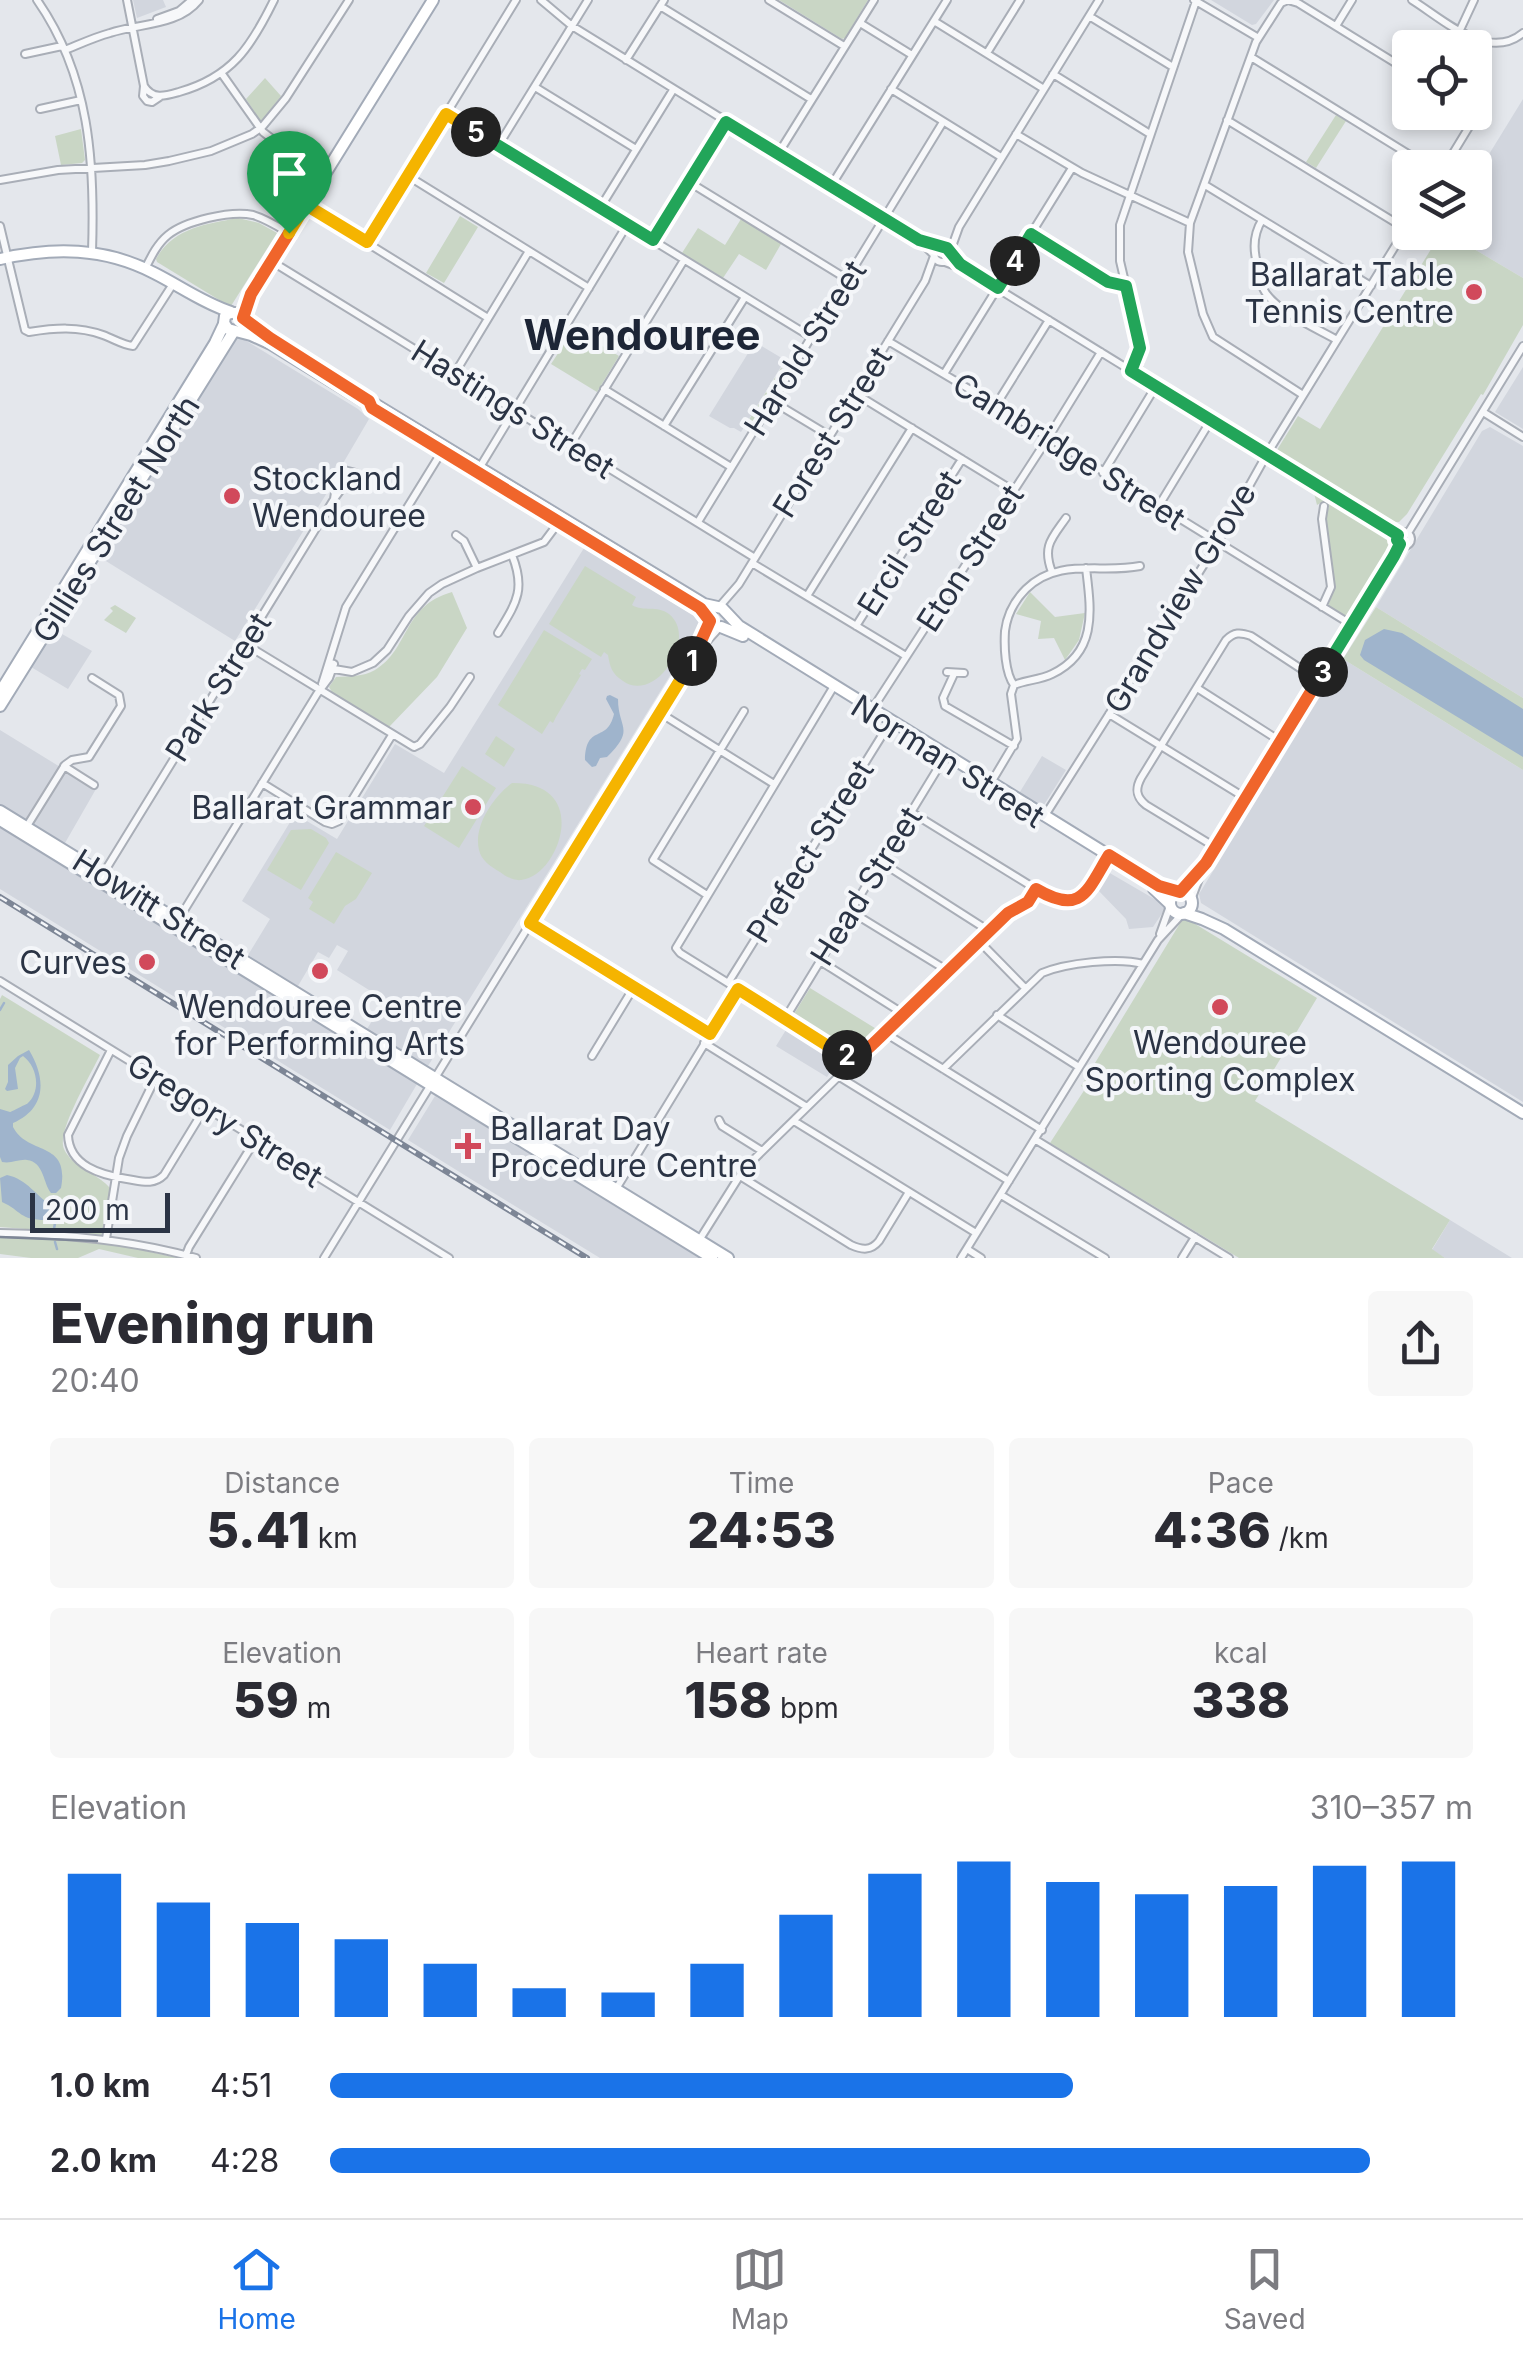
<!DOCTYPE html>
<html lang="en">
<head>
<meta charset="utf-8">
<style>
	body { margin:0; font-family:Inter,sans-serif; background:#f7f7f7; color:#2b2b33; height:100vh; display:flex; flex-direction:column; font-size:38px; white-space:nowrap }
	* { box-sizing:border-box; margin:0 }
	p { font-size:32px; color:#7c7c81 }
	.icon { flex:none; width:55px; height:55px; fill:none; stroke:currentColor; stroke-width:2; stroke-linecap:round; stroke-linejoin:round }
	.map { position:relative; height:1258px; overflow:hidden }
	.details { display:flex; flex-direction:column; background:#fff; flex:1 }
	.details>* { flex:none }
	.fabs { position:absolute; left:1392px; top:30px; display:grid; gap:20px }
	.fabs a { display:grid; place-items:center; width:100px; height:100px; border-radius:10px; background:#fff; box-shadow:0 5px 15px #0003; font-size:50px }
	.scale { position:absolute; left:30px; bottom:25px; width:140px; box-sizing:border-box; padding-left:10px; border:5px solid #2b3445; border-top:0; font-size:28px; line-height:35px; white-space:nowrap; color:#2b3445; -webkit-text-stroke:8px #f4f6f9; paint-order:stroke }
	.pin { position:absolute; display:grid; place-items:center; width:85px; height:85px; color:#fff; margin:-102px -42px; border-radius:50% 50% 50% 0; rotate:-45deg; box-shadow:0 0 10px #0007 }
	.pin .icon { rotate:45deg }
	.km { position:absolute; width:50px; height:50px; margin:-25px; border-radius:50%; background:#222; color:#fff; font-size:28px; line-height:50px; text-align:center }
	.round { display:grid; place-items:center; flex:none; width:105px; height:105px; border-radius:10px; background:#f7f7f7 }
	.headline { display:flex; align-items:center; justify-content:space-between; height:170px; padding:0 50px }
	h1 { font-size:55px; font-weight:800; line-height:75px }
	.metrics { display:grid; grid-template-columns:repeat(3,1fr); gap:15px; height:170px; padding:10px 50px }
	.metrics div { display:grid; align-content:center; border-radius:10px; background:#f7f7f7; text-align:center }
	.metrics b { font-size:50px; font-weight:800 }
	.metrics small { font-size:28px; font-weight:400 }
	.metrics p { font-size:28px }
	.chart { height:280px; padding:20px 50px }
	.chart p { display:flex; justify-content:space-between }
	.chart svg { width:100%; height:180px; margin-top:10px; stroke:#1a73e8; stroke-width:6 }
	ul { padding:0 50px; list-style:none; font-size:32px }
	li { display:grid; grid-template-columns:160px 120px 1fr; align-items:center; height:75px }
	li i { height:25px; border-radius:12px; background:#1a73e8 }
	.tabs { display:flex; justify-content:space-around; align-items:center; height:140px; border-top:2px solid #e1e1e2; background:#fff; font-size:28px; color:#7c7c81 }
	.tabs a { display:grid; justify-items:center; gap:5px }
	.tabs .on { color:#1a73e8 }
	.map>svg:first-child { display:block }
	.built { fill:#d2d6de }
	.green { fill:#c9d6c5 }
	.water { fill:#9fb4cc }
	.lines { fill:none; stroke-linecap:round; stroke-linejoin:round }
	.stream { stroke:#9fb4cc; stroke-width:2.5 }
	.minor-casing { stroke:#a9aeb7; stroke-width:10 }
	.major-casing { stroke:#a3abb8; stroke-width:14 }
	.minor { stroke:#f7f8fa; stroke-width:6 }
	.major { stroke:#fff; stroke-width:10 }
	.tram { stroke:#7d8696; stroke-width:2.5 }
	.rail-casing { stroke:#7d8696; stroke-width:6 }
	.rail { stroke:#f4f6f9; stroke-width:2.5; stroke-dasharray:8; stroke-linecap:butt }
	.split-1-casing { stroke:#fff; stroke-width:20 }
	.split-2-casing { stroke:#fff; stroke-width:20 }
	.split-3-casing { stroke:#fff; stroke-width:20 }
	.split-4-casing { stroke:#fff; stroke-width:20 }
	.split-5-casing { stroke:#fff; stroke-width:20 }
	.split-6-casing { stroke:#fff; stroke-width:20 }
	.split-1 { stroke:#f0652b; stroke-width:12 }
	.split-2 { stroke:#f5b400; stroke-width:12 }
	.split-3 { stroke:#f0652b; stroke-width:12 }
	.split-4 { stroke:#22a559; stroke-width:12 }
	.split-5 { stroke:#22a559; stroke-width:12 }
	.split-6 { stroke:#f5b400; stroke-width:12 }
	.poi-dot { fill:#d1495b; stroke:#f4f6f9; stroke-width:4 }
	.labels { text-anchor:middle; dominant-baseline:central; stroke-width:8; stroke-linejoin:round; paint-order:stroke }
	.poi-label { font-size:32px; fill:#2b3445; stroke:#f4f6f9; text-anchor:end }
	.street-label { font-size:32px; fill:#2b3445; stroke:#f4f6f9 }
	.district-label { font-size:42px; font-weight:bold; fill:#1d2536; stroke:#f4f6f9 }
</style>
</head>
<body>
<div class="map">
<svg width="1523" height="1258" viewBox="0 0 1523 1258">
	<rect width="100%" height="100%" fill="#e4e7ec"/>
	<path class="built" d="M133 0H163L166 7 137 18Z
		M1211 0H1274L1256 24 1252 25Z
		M1523 99V278L1447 233 1475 232V177Z
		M236 337H240L358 409 369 419 342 465 337 463 330 478V488L235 641 101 558Z
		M755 342 785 360 741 432 734 428H730L709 416Z
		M1523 367V429L1495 412Z
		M1490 427 1523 446V698L1376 607 1482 431Z
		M584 548 701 620 702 624 428 1066 367 1029 385 1000 337 970 348 951 337 945 329 958 318 952 298 986 248 955 270 919 242 901 295 814 337 839 395 744 444 773Z
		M55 630 92 651 68 689 31 667Z
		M1343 659 1523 770V1102L1201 903 1199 894Z
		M0 730 96 789 65 843 0 804Z
		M1042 756 1066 770 1042 808 1018 795Z
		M0 828 417 1084 390 1130 0 889Z
		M1108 872 1163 904 1165 909 1153 927 1129 929 1126 919 1096 888Z
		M789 1025 840 1056 827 1077 776 1046Z
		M435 1096 462 1112 699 1258H600L474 1181 408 1140Z
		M1450 1220 1512 1258H1445L1432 1250Z"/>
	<path class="green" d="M779 0H868L845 38 842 39Z
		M265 78 281 96 261 122 246 99Z
		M1336 115 1346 121 1316 168 1306 162Z
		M81 129 85 160 82 163 61 165 55 136Z
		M460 216 478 227 444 283 426 273Z
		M238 218 259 223 277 233 231 306H229L157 262 156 259C173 228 206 224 238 218Z
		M741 219 781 244 766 270 739 254 723 278 682 253 698 228 725 245Z
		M1441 233H1447L1523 278V325L1483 395 1481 394 1407 514 1399 522H1392L1278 453 1277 450 1298 416 1320 429Z
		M574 329 619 356 597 392 551 364Z
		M781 368 786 371 749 429 745 426Z
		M1313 489 1389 533 1393 540 1391 556 1382 564 1347 617 1328 606 1335 587 1325 518 1329 507 1324 501 1317 505Z
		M585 566 636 597 632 605C643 612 657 605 669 614 699 638 655 704 623 681 612 674 610 667 608 655L604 652 601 657 549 624Z
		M452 592 467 628 437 677 389 727 332 692 329 687 336 677C349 676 363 677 375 670 410 649 402 606 452 592Z
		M1030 592 1055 617 1085 613 1079 640 1065 660 1054 638 1038 639 1041 621 1016 614Z
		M115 605 136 618 126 633 104 620 113 611 110 608Z
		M1376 607 1523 698V770L1343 659Z
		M544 630 592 659 585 670 582 669 579 674 581 675 556 717 553 723 550 721 542 734 498 705Z
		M496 736 515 749 504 767 485 754Z
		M462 766 496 788 459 848 424 826Z
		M512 783C593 782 559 877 521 880 514 881 505 876 500 872 491 867 481 860 479 850 473 826 494 796 512 783Z
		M311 829 326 838 329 843 301 890 267 870 291 830Z
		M336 852 372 873 356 899 345 906 334 924 309 909 313 902 308 898Z
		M1187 919 1317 998 1255 1101 1450 1220 1432 1249 1445 1258H1239L1050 1143 1085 1089 1081 1086 1182 920Z
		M810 988 878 1030 856 1051 852 1052 794 1017V1014Z
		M2 995 100 1055C91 1074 60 1126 63 1145 63 1149 68 1156 71 1159 82 1171 99 1175 110 1188L104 1230 101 1235 0 1227V999Z
		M0 1238 100 1241 178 1258H138L99 1249 78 1258H31L0 1254Z"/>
	<path class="water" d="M1384 629 1402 633 1523 709V757L1364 660 1360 655 1365 640Z
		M610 695 618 699C618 729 636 728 607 757L600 758 596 766 592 767 585 760C586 723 607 744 614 714L606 699 607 696Z
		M29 1050C46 1078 47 1108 13 1123V1127C28 1156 70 1140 61 1188L56 1193H51C43 1183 44 1162 27 1160 19 1159 11 1164 2 1162L0 1157V1109L10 1112C11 1112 26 1104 27 1104 42 1091 37 1066 23 1056L20 1058 15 1068 18 1089 7 1091 5 1089 8 1082V1065L18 1056Z
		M7 1175C27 1179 36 1196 53 1207L54 1213 46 1220C19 1220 22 1211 2 1202L0 1178Z"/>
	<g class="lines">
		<path class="stream" d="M0 1010 4 1003
			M50 1217 55 1223 54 1229
			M55 1242 57 1249"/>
		<g class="minor-casing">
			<path id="minor" d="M37 0C90 76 95 162 92 252
				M127 0 144 86C153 100 165 96 179 92 232 77 251 47 274 0
				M541 0 572 26 919 240 934 255
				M769 0 844 46
				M1194 0 1257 37
				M1412 0C1444 20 1488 62 1523 33
				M660 6 811 99
				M1089 16 1173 67
				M157 19 179 11 192 0
				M934 21 1044 89
				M860 23 912 55
				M1336 26 1352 0
				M1460 30 1474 0
				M65 50C80 44 95 37 110 33 140 23 178 26 199 0
				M987 53 1020 0
				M25 54 62 46
				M1251 57 1431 168
				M626 60 664 0
				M222 74 263 132 322 177
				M1053 74 1150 134
				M144 86 143 96 147 101 152 102 161 96
				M535 87 636 149
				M891 89 1001 157
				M40 109 81 100
				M446 114 811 337
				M1227 120 1406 229
				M1016 134 1082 173 1190 223
				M498 146 588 0
				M778 154 874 0
				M1444 168 1472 122 1474 114
				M408 176 589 288
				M0 180 58 170 145 165 169 161 211 151 252 134 262 127 286 98 349 0
				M689 182 847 279
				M1205 185 1371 286
				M831 186 947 0
				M306 205 488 318
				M600 208 673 90
				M1262 220C1254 233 1253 245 1256 259 1258 270 1259 281 1264 290 1274 310 1318 329 1337 340
				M0 226 25 330 29 332C55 328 78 326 103 335 114 339 123 345 133 346L173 284
				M1031 234 1108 282 1126 286
				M653 241 726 122
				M367 243 516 0
				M934 254a8 8 0 1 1 16 0a8 8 0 1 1-16 0Z
				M950 252 959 227 1099 0
				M271 261 755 558
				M945 262 969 271 1398 535
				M145 269C151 257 157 244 168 235 185 221 231 210 253 215 266 219 277 226 289 233
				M888 341 996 405 1352 625
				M455 373 529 251
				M1136 373 1142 355 1120 261V225L1196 1
				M944 374 1072 168
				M604 389 731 467
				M856 394 1014 491
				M1303 395 1213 337 1203 314 1188 252 1190 223 1256 42 1281 3 1288 0 1298 3 1410 72
				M772 401 830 436
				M996 405 1049 320
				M1483 412 1523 437
				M664 426 745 297
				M571 444 684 260
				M480 467 627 225
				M1103 473 1156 386
				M1158 507 1211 420
				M698 522 943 122
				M1397 539a7 7 0 1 1 14 0a7 7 0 1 1-14 0Z
				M1408 533 1523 346
				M456 535 464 541 477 568
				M752 563 906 656
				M1052 572C1042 546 1052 538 1066 518
				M807 596 912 428
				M719 607 739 584 925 281 934 256
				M1322 607 1331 587 1322 519 1324 506
				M856 626 962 459
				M498 633C516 603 526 590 512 555
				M245 644 414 747 420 744 450 707 470 677
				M701 648 719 628
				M328 668 352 672 373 663 387 650 409 616 429 593 442 584 477 568 544 542 559 522
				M947 672 964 673
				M954 674 943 698 945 706 1014 746
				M322 684 346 607 444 448
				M1014 685C1026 680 1040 680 1052 674 1098 652 1091 610 1086 568
				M834 686 676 948 680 953 826 1044C836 1051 846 1066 859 1060L1008 913 1026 904 1036 889C1082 916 1087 890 1109 855
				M1197 688 1280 741
				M871 711 1048 438 1101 352
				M660 713 774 784
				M1109 714 1244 797
				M64 766 94 785
				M262 783 325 822 332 824 339 821 392 735
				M989 786 1017 739 1011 694 1014 685C1005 673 1004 647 1005 631 1007 615 1015 600 1026 589 1059 557 1101 574 1140 566
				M911 812 1036 889
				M1044 817 1215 547 1267 454 1410 222
				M27 826 65 765 72 760 89 757 121 706 119 695 92 678
				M1215 847 1146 805C1136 797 1135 789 1141 778L1226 640C1234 632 1240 632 1251 636L1318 680
				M881 862 989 931
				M103 874 334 499 345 484 356 479V473L344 470 338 473 334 499
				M1179 892 1198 872
				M707 895 653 860 744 711
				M1191 900 1205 863 1244 797 1400 544
				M850 911 948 971
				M177 922 317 694 329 678 334 664 330 663
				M530 923 710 1033
				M1160 934 1170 906
				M979 941 1025 988
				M820 961 904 1014
				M0 981 449 1258
				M728 983 891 721
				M997 1015 1079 1067
				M786 1017 946 755
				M885 1033 1042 1130
				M704 1043 807 1107
				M111 1050 68 1135C69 1166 101 1175 127 1179 141 1181 153 1186 164 1175L205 1108
				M592 1056 634 987
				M943 1069 1042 973C1066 963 1118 957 1143 964
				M838 1076 1009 1181
				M719 1120 722 1126 762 1151
				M794 1121 976 1233
				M1036 1140 1229 1258
				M740 1176 851 1245C862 1250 871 1251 879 1241L909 1192
				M616 1189 738 989
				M1001 1195 1105 1258
				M0 1233C67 1234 132 1240 196 1258
				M106 1239 119 1158 127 1136 156 1077
				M698 1242 744 1169 843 1072 850 1062V1056
				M967 1249 981 1258
				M186 1255 189 1247 256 1139
				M324 1258 660 713 697 652 709 621
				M961 1258 1158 940 1183 913
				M1182 1258 1195 1237"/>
		</g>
		<g class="major-casing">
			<path id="major" d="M0 259C53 247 104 247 154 273 180 286 203 303 231 312
				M242 316 251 294 271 261 433 0
				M708 617 700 608 271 344 251 335 228 329 224 323 225 316C237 307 244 319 253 327L363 397 704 604 722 608 739 626 1155 884 1177 893
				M721 627 743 636
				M0 692 215 343 224 324
				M0 706 234 331
				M0 811 728 1258
				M0 820 712 1258
				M1154 889 1170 904
				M1170 903a11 11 0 1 1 22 0a11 11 0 1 1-22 0Z
				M1184 913 1202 919 1224 929 1523 1113"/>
		</g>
		<use href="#minor" class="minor"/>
		<use href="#major" class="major"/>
		<path class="tram" d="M0 1237 97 1241"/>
		<g class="rail-casing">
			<path id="rail" d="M0 897 587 1258"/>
		</g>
		<use href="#rail" class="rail"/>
	</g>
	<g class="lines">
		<g class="split-1-casing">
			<path id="split-1" d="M289 233 251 294 243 318 270 338 369 401 372 408 700 608 710 621 692 661"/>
		</g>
		<g class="split-2-casing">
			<path id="split-2" d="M692 661 530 923 710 1034 738 989 828 1046 847 1055"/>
		</g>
		<g class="split-3-casing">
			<path id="split-3" d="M847 1055C858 1060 867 1049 875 1042L1008 913 1028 902 1036 889C1082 916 1087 891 1109 855L1159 886 1180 892 1206 863 1323 672"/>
		</g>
		<g class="split-4-casing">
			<path id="split-4" d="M1015 261 1031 234 1108 282 1126 286 1140 348 1131 371 1398 535 1397 540 1400 544 1394 556 1323 672"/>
		</g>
		<g class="split-5-casing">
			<path id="split-5" d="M476 132 653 240 726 122 919 240 947 248 960 264 998 288 1015 261"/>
		</g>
		<g class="split-6-casing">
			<path id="split-6" d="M289 233 306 205 367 242 446 114 476 132"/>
		</g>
		<use href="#split-1" class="split-1"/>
		<use href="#split-2" class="split-2"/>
		<use href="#split-3" class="split-3"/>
		<use href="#split-4" class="split-4"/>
		<use href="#split-5" class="split-5"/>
		<use href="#split-6" class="split-6"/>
	</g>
	<g class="poi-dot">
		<circle cx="1474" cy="292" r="10"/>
		<circle cx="232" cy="496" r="10"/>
		<circle cx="473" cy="807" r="10"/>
		<circle cx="147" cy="962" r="10"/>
		<circle cx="320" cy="971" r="10"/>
		<circle cx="1220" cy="1007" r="10"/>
		<path d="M463 1131h10v10h10v10h-10v10h-10v-10h-10v-10h10z"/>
	</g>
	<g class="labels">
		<g class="poi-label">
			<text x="1454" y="274">Ballarat Table<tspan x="1454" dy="37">Tennis Centre</tspan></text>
			<text x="252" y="478" text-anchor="start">Stockland<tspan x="252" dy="37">Wendouree</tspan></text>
			<text x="453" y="807">Ballarat Grammar</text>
			<text x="127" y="962">Curves</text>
			<text x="320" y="1006" text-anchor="middle">Wendouree Centre<tspan x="320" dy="37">for Performing Arts</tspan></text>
			<text x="1220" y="1042" text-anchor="middle">Wendouree<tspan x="1220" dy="37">Sporting Complex</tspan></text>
			<text x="490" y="1128" text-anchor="start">Ballarat Day<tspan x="490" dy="37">Procedure Centre</tspan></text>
		</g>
		<g class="street-label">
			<text transform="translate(805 348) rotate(-58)">Harold Street</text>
			<text transform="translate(513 409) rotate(32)">Hastings Street</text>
			<text transform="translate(832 432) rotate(-58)">Forest Street</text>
			<text transform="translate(1069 451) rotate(32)">Cambridge Street</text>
			<text transform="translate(116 519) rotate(-58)">Gillies Street North</text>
			<text transform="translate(909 543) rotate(-58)">Ercil Street</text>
			<text transform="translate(970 558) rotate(-57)">Eton Street</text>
			<text transform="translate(1180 598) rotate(-59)">Grandview Grove</text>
			<text transform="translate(218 687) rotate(-58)">Park Street</text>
			<text transform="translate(948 761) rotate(32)">Norman Street</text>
			<text transform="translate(810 851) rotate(-58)">Prefect Street</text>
			<text transform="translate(866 886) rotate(-58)">Head Street</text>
			<text transform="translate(159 909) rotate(32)">Howitt Street</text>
			<text transform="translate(225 1120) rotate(32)">Gregory Street</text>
		</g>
		<g class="district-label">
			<text x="642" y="334">Wendouree</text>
		</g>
	</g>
</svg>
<div class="fabs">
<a><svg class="icon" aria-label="locate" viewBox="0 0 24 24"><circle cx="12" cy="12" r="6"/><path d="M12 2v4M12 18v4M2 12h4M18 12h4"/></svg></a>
<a><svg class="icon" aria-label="layers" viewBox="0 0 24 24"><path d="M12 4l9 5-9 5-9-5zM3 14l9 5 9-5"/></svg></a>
</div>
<div class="scale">200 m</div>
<div class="pin" style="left:289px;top:233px;background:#1e9e55"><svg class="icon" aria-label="arrive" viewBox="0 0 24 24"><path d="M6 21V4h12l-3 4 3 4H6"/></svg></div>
<b class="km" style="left:692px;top:661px">1</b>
<b class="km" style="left:847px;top:1055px">2</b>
<b class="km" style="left:1323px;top:672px">3</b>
<b class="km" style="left:1015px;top:261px">4</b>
<b class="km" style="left:476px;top:132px">5</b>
</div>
<section class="details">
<div class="headline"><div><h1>Evening run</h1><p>20:40</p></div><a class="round"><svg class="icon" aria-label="share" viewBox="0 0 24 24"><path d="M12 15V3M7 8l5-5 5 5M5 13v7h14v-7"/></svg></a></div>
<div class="metrics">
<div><p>Distance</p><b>5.41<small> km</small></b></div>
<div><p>Time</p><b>24:53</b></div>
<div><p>Pace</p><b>4:36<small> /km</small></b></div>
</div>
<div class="metrics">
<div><p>Elevation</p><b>59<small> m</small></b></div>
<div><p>Heart rate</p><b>158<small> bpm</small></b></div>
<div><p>kcal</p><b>338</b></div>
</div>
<div class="chart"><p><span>Elevation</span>310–357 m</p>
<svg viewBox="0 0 160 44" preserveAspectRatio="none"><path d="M5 44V9M15 44V16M25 44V21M35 44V25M45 44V31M55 44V37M65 44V38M75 44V31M85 44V19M95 44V9M105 44V6M115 44V11M125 44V14M135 44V12M145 44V7M155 44V6"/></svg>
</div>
<ul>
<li><b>1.0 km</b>4:51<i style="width:65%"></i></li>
<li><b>2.0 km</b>4:28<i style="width:91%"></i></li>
</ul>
</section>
<nav class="tabs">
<a class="on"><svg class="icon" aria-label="home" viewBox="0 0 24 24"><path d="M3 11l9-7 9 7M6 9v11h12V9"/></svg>Home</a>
<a><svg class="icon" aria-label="map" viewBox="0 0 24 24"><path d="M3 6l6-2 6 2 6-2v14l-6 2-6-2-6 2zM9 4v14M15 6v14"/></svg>Map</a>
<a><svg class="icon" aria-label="saved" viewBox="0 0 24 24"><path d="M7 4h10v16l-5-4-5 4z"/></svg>Saved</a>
</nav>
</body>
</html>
